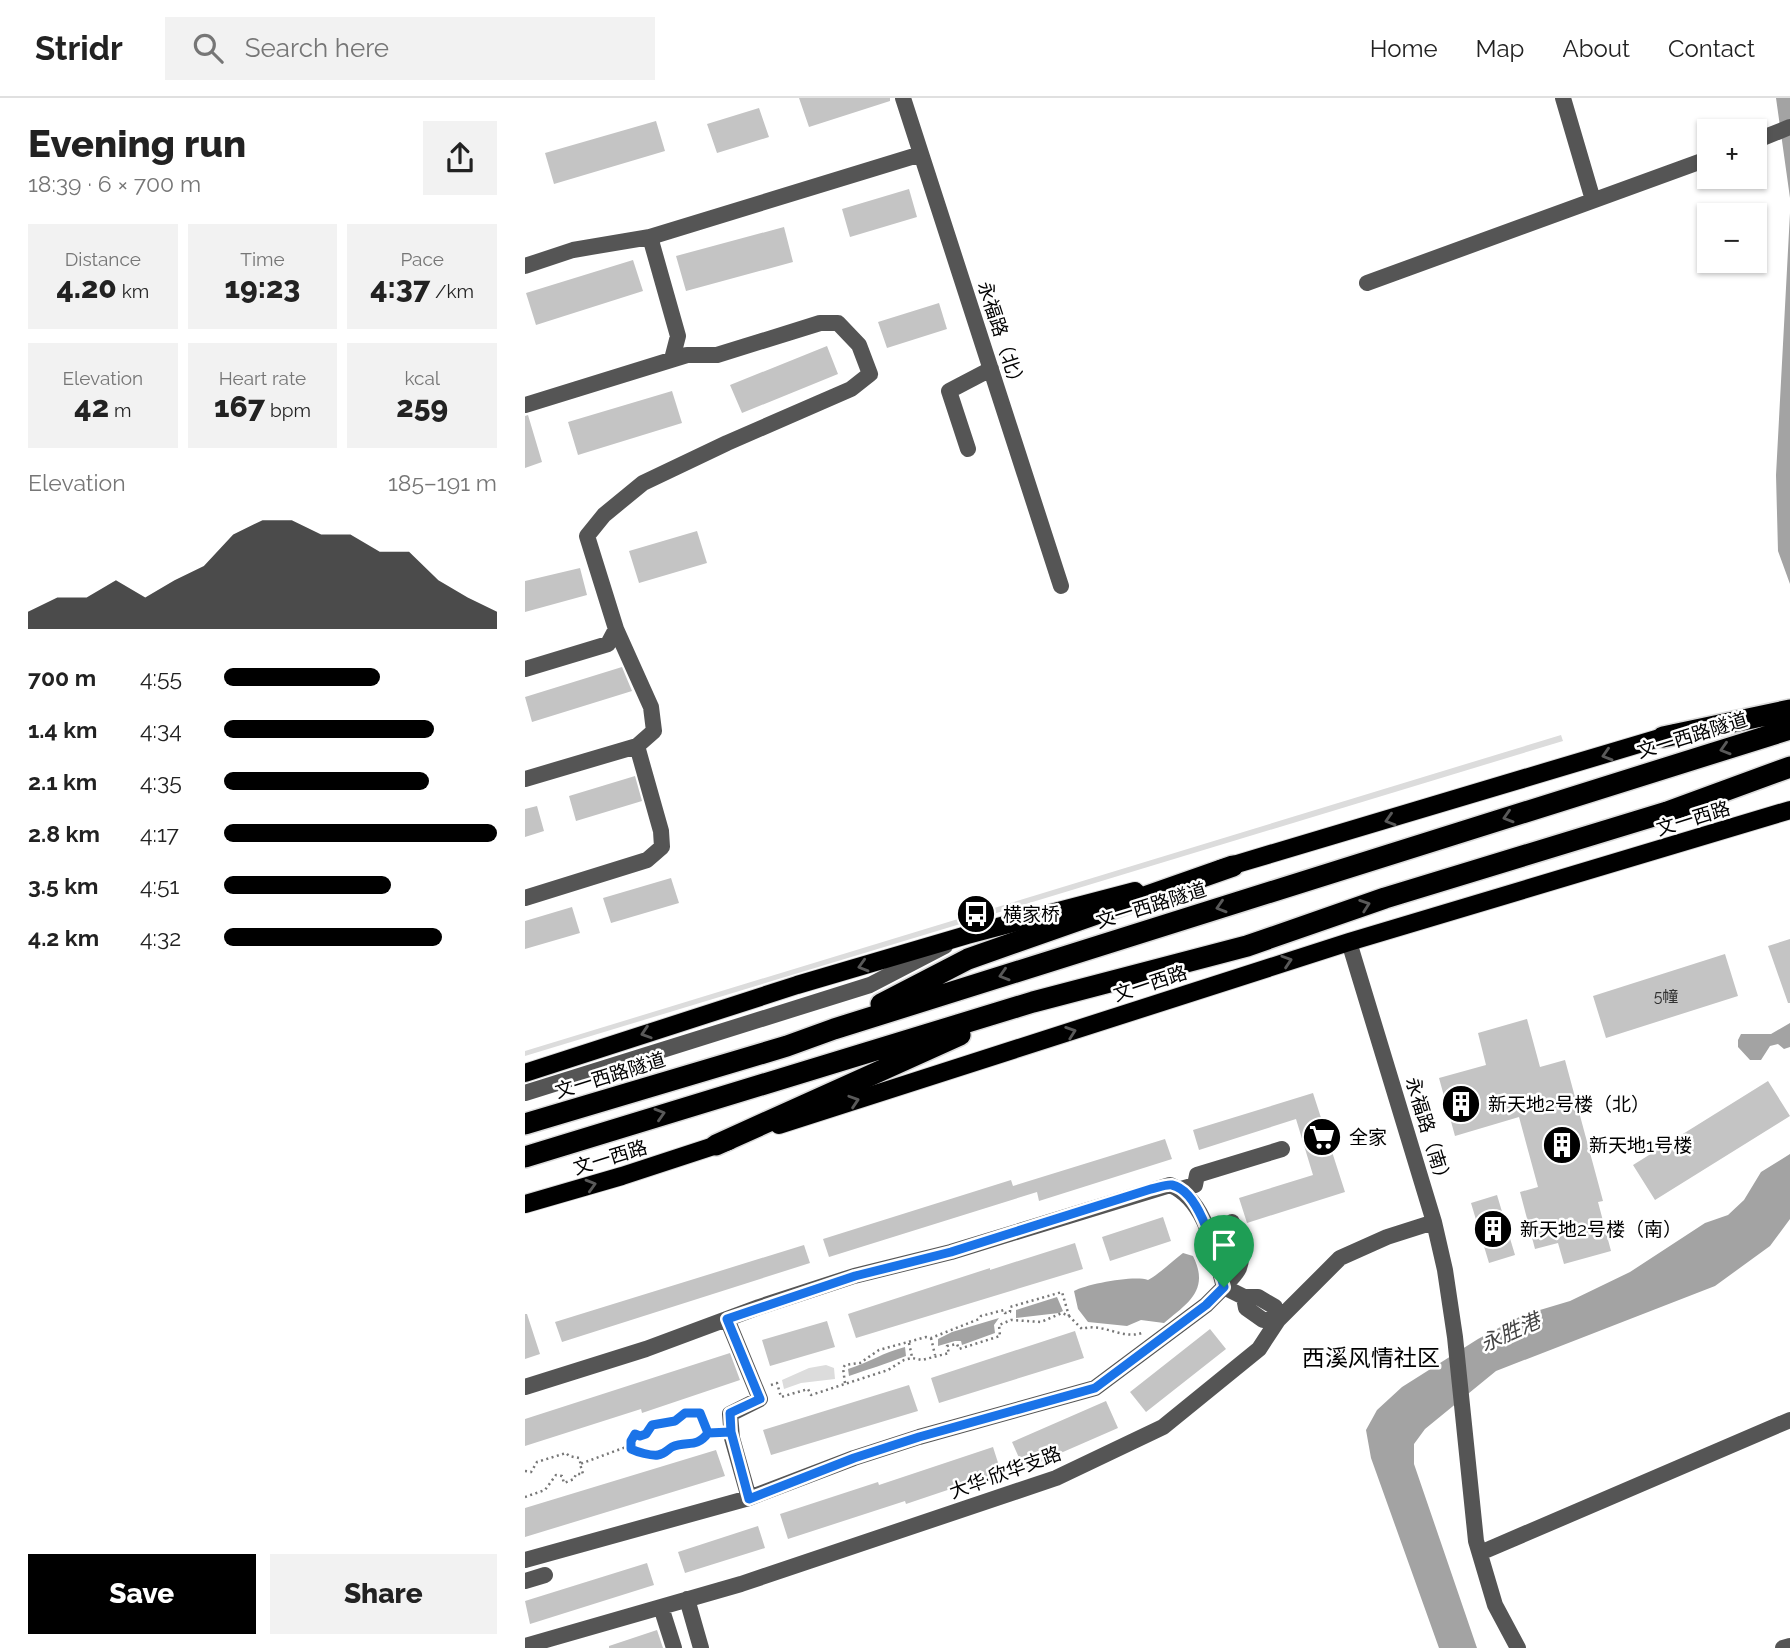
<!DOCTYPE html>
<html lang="en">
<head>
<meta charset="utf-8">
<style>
	body { margin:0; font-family:Raleway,"Noto Sans SC",sans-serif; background:#f2f2f2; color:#222; height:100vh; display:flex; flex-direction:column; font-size:26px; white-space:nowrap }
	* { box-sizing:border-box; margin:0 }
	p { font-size:23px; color:#767676 }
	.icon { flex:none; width:38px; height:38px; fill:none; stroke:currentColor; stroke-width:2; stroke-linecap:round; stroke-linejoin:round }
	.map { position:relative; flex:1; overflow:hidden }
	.panel { display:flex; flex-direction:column; background:#fff; width:525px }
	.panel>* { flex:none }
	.controls { position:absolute; left:1172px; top:21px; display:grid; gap:14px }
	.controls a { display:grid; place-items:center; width:70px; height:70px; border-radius:0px; background:#fff; box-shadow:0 2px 5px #0004; font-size:35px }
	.pin { position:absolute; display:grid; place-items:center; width:60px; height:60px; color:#fff; margin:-72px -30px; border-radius:50% 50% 50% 0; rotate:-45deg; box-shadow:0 0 7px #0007 }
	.pin .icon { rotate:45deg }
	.round { display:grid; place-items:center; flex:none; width:74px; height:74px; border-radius:0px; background:#f2f2f2 }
	.headline { display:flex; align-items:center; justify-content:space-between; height:119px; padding:0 28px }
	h1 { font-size:38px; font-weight:800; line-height:52px }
	.metrics { display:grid; grid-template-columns:repeat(3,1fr); gap:10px; height:119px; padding:7px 28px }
	.metrics div { display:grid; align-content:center; border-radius:0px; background:#f2f2f2; text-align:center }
	.metrics b { font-size:30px; font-weight:800 }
	.metrics small { font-size:19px; font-weight:400 }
	.metrics p { font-size:19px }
	.chart { height:196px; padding:14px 28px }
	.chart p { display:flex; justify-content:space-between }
	.chart svg { width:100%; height:126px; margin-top:7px; fill:#000; opacity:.7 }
	.primary-button { display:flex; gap:14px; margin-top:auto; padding:14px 28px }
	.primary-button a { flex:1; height:80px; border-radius:0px; background:#000; color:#fff; font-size:28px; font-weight:800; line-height:80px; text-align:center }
	.primary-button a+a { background:#f2f2f2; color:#222 }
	ul { padding:0 28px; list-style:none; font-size:23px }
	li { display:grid; grid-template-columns:112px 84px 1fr; align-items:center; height:52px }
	li i { height:18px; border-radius:9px; background:#000 }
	header { display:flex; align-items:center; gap:42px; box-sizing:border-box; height:98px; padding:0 35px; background:#fff; border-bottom:2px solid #e0e0e0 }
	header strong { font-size:33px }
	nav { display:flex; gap:38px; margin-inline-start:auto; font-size:24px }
	.search { width:490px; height:63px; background:#f2f2f2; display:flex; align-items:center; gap:18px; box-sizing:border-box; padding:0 24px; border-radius:0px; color:#767676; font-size:26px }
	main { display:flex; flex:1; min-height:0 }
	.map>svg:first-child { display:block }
	.green { fill:#dcdcdc }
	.water { fill:#a3a3a3 }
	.building { fill:#c4c4c4 }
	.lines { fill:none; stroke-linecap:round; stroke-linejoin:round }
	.major-casing { stroke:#dbdbdb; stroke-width:20 }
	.highway-casing { stroke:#dbdbdb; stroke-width:24 }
	.path { stroke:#777; stroke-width:2.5; stroke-dasharray:2 3.5; stroke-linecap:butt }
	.minor { stroke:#555; stroke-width:16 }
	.major { stroke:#000; stroke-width:18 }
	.highway { stroke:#000; stroke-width:21 }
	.oneway { stroke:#595959 }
	.route-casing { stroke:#fff; stroke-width:14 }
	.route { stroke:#1a73e8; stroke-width:9 }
	.labels { text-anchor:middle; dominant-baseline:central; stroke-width:5; stroke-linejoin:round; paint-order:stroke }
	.number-label { font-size:16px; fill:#313131 }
	.street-label { font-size:19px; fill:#000; stroke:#fff }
	.poi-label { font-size:19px; fill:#000; stroke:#fff; text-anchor:start }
	.water-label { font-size:21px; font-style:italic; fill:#444; stroke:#fff }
	.quarter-label { font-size:23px; fill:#000; stroke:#fff }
</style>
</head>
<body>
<header>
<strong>Stridr</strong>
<div class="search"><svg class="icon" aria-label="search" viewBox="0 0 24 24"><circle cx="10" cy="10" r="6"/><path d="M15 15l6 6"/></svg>Search here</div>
<nav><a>Home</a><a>Map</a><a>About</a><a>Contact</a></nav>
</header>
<main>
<section class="panel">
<div class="headline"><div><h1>Evening run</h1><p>18:39 · 6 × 700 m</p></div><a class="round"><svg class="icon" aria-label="share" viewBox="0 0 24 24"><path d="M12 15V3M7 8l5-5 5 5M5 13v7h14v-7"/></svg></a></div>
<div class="metrics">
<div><p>Distance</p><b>4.20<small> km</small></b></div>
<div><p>Time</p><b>19:23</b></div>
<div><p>Pace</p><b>4:37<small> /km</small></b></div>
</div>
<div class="metrics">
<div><p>Elevation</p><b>42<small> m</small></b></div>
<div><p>Heart rate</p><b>167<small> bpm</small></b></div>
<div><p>kcal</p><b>259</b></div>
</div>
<div class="chart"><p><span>Elevation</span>185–191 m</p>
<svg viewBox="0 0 160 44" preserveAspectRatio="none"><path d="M0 44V38L10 33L20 33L30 27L40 33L50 27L60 22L70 11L80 6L90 6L100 11L110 11L120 17L130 17L140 27L150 33L160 38V44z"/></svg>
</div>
<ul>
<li><b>700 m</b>4:55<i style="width:57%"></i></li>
<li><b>1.4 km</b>4:34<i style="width:77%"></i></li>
<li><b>2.1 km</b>4:35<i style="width:75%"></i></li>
<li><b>2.8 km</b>4:17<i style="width:100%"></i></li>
<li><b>3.5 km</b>4:51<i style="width:61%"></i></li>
<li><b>4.2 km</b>4:32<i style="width:80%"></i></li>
</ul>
<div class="primary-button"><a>Save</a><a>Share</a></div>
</section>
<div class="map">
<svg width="1265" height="1550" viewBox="0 0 1265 1550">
	<rect width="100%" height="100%" fill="#fff"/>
	<path class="green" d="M1036 637 1038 643 0 958V953Z
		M301 1267 309 1270 310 1281 276 1285 259 1291 257 1282 284 1270Z"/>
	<path class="water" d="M1251 0H1265V100Z
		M1265 115V486L1253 453 1251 377Z
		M1265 925V949L1259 951 1253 946 1245 948 1236 962H1225L1213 949V942L1216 936H1246Z
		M1265 1056V1121L1245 1148 1190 1188 971 1273 900 1331 889 1346V1366L952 1550H914L846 1360 841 1332 852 1312 877 1289 953 1241 998 1217 1045 1203 1105 1174 1180 1125 1203 1117 1219 1102 1236 1074Z
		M658 1155 668 1158C685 1192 663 1205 639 1225L616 1222 602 1228 563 1224 553 1211 549 1193C562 1186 609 1177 623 1182 637 1174 646 1164 658 1155Z
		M532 1199 538 1213 534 1215 491 1220V1212Z
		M474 1220 469 1227 470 1235 437 1247 436 1243H430L413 1248V1241L427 1234Z
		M380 1249 381 1258C361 1266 344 1271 324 1278L323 1271C343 1265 359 1254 380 1249Z"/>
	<path class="building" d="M274 0H365V3L284 29Z
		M234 10 244 39 192 55 182 26Z
		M131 23 140 53 29 86 20 55Z
		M384 91 392 119 325 139 317 111Z
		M259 129 268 164 161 193 151 158Z
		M108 162 118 193 11 227 1 195Z
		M414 205 422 231 362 250 353 224Z
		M302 248 313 276 217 315 205 287Z
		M147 293 157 325 53 357 43 324Z
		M3 317 17 364 0 370V318Z
		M172 433 182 465 114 485 104 453Z
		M55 470 62 497 0 514V483Z
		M97 569 107 593 7 624 0 599Z
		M110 678 117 703 51 723 44 698Z
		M12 708 19 733 0 739V711Z
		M146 780 154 805 86 825 78 800Z
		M47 809 55 835 0 851V823Z
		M1265 841V905H1263L1243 848Z
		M1200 856 1213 898 1081 940 1068 898Z
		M1002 921 1015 969 1040 962 1078 1103 1073 1104 1086 1153 1039 1166 1033 1145 1010 1151 995 1094 1013 1089 994 1019 930 1038 914 980 961 967 953 935Z
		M1243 983 1265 1018 1130 1102 1108 1067Z
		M788 995 820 1094 722 1125 714 1100 788 1077 771 1021 674 1052 668 1032Z
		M640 1041 647 1061 514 1103 512 1094 304 1159 298 1141 486 1082 488 1088Z
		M972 1097 990 1157 964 1165 946 1105Z
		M638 1119 646 1143 585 1163 577 1139Z
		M550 1145 558 1171 331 1240 323 1216 465 1170V1172Z
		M279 1147 285 1165 37 1244 30 1224Z
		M0 1216H2L15 1256 0 1261Z
		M302 1223 310 1249 245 1268 237 1242Z
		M685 1231 701 1251 621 1314 605 1294Z
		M550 1233 559 1260 414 1305 406 1280Z
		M205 1255 215 1282 117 1315 116 1311 0 1348V1321Z
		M384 1287 393 1313 246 1357 238 1332Z
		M581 1303 593 1330 499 1371 487 1344Z
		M468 1349 476 1374 381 1406 380 1403 263 1441 255 1416 353 1384 354 1387Z
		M191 1352 200 1378 0 1439V1410Z
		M233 1428 240 1450 160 1475 153 1454Z
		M122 1465 129 1487 5 1526 0 1503Z
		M132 1532 138 1550H84V1548Z"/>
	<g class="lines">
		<g class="major-casing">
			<path id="major" d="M695 771 1151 635
				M0 975 272 887 442 837 610 793
				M254 1027 824 844 1265 712
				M0 1106 97 1078 204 1043"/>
		</g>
		<g class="highway-casing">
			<path id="highway" d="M1138 639 1265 612
				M356 906 443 861 708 768
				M0 1026 262 948 309 931 1265 631
				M191 1047 435 937
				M0 1059 508 904 722 848 860 800 1142 714 1265 669"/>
		</g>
		<path class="path" d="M406 1240 410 1257
			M384 1245 387 1259
			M320 1285 318 1270 320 1267 335 1265 354 1252 401 1239 406 1240 454 1221 456 1218 479 1212 480 1215 485 1214V1209L537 1194 544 1218
			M246 1287 252 1285 256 1299 283 1291 286 1297 363 1272 379 1262 387 1260 397 1262 424 1255 422 1248 432 1246 434 1251 475 1238 474 1227 486 1222 516 1224 537 1215 544 1218 557 1231C577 1224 597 1242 617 1235
			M106 1351V1343L110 1336 115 1338 121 1336 127 1327 151 1323 160 1315H175L183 1335
			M0 1373 6 1374 12 1364 41 1355 44 1358 54 1360 56 1367
			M0 1399 20 1392 31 1377 37 1378 39 1385 49 1381 51 1376H58L55 1366 101 1349 130 1357 142 1354 146 1349 169 1346 178 1341 183 1335H192"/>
		<path class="minor" d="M378 0 536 488
			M1038 0 1068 102
			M1230 43 1265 29
			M125 139 396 56
			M0 168 48 152 125 139 153 238 147 261
			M842 185 1185 60
			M0 307 162 257H192L295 225H313L334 247 345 276 326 291 202 345 118 385 79 417 62 438 91 531 83 546 0 571
			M443 351 424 293 466 271
			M0 681 112 648 129 633 126 609 91 531
			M0 800 122 762 137 749 136 733 112 648
			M824 844 909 1124 920 1172 930 1239 951 1443 970 1507 993 1550
			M0 995 345 887 420 848
			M656 1091 670 1087 672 1077 757 1051
			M202 1221 235 1301 205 1316 207 1340 224 1400
			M0 1289 121 1251 234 1209 329 1178 426 1154 645 1087C682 1102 689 1154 699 1189 703 1183 711 1177 714 1170 720 1156 712 1137 707 1124
			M955 1455 1265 1322
			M0 1462 224 1400 329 1360 394 1339 570 1290 681 1207 699 1189 719 1199H733L750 1209 753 1222H738L721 1210 719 1199
			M0 1483 20 1477
			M162 1501 176 1550
			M136 1509 149 1550
			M0 1548 216 1486 531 1380 638 1329 734 1251 753 1222 815 1160 862 1139 909 1124
			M1258 1550 1265 1548"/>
		<use href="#major" class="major"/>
		<use href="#highway" class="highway"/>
	</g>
	<defs><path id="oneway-chevron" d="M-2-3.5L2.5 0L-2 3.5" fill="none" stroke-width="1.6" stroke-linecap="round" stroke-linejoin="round" transform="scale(1.75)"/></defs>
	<g class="oneway">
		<use href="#oneway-chevron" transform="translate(1200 651) rotate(163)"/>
		<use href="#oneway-chevron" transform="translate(1082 657) rotate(163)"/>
		<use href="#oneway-chevron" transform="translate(983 719) rotate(163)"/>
		<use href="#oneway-chevron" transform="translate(865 722) rotate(163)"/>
		<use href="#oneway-chevron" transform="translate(840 807) rotate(-19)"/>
		<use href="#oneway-chevron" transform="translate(696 809) rotate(163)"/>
		<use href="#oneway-chevron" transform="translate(762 863) rotate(-18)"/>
		<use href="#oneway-chevron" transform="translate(338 868) rotate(164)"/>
		<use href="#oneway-chevron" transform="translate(479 877) rotate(163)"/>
		<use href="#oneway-chevron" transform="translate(546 934) rotate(-19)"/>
		<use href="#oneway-chevron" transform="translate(121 935) rotate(162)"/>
		<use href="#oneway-chevron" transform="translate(329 1003) rotate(-18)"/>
		<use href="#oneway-chevron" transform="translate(135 1016) rotate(-17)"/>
		<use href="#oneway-chevron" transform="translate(66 1087) rotate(-16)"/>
	</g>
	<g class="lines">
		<g class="route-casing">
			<path id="route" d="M699 1189 681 1207 570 1290 394 1339 329 1360 224 1401 206 1334 183 1335C171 1351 162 1342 147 1349 142 1352 140 1356 133 1357 126 1358 112 1354 106 1351V1343L110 1336 115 1338 121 1336 127 1327 150 1323 160 1315H175L183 1335 206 1334 205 1315 235 1301 202 1221 330 1178 426 1154 626 1091C632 1090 641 1086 647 1087 678 1094 691 1163 699 1189"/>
		</g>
		<use href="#route" class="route"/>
	</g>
	<defs>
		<g id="bus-disc" transform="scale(2.0125)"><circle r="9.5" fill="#000" stroke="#fff"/><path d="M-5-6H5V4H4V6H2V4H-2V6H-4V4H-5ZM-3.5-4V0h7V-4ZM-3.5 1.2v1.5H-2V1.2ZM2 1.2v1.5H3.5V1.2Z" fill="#fff"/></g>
		<g id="building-disc" transform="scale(2.0125)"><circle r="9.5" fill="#000" stroke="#fff"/><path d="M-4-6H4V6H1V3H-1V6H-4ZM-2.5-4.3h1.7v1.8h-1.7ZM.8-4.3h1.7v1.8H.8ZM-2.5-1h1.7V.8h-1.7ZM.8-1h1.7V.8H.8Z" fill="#fff"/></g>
		<g id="supermarket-disc" transform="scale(2.0125)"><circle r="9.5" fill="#000" stroke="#fff"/><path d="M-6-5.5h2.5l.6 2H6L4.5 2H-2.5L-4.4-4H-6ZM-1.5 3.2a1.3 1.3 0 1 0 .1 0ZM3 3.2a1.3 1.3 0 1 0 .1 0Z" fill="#fff"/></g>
	</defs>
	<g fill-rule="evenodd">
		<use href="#bus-disc" x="451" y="816"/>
		<use href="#building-disc" x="936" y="1006"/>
		<use href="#supermarket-disc" x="797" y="1039"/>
		<use href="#building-disc" x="1037" y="1047"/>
		<use href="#building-disc" x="968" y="1131"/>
	</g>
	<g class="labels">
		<g class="number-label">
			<text x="1141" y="898">5幢</text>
		</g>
		<g class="street-label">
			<text transform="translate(477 238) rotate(72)">永福路（北）</text>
			<text transform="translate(1167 637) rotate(-17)">文一西路隧道</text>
			<text transform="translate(1168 720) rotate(-17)">文一西路</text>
			<text transform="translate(626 807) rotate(-17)">文一西路隧道</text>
			<text transform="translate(625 885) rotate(-18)">文一西路</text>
			<text transform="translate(85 977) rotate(-17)">文一西路隧道</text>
			<text transform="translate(904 1034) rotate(73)">永福路（南）</text>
			<text transform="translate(85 1059) rotate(-17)">文一西路</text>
			<text transform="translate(480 1374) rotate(-20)">大华·欣华支路</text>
		</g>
		<g class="poi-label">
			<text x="478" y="816">横家桥</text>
			<text x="963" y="1006">新天地2号楼（北）</text>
			<text x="824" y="1039">全家</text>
			<text x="1064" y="1047">新天地1号楼</text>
			<text x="995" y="1131">新天地2号楼（南）</text>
		</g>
		<g class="water-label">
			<text transform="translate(985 1234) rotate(-24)">永胜港</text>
		</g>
		<g class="quarter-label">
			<text x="846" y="1259">西溪风情社区</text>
		</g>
	</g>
</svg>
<div class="controls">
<a>+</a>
<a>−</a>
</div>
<div class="pin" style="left:699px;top:1189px;background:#1e9e55"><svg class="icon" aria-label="arrive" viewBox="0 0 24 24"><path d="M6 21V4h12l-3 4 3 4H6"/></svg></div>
</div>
</main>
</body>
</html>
